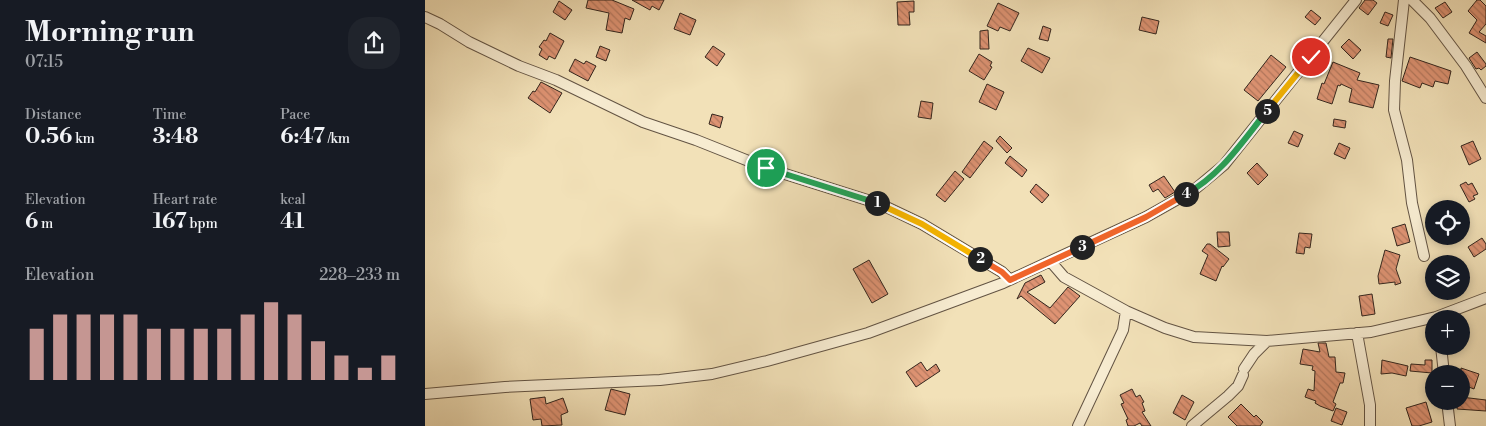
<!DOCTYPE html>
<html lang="en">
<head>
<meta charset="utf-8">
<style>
	body { margin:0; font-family:"Libre Bodoni",serif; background:#20242c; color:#f1f3f6; height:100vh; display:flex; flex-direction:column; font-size:19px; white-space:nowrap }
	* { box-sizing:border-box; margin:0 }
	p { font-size:16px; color:#9ea1a6 }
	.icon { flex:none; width:28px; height:28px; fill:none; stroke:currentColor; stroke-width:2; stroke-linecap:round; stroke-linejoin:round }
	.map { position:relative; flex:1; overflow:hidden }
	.drawer { display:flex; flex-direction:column; background:#171b24; width:425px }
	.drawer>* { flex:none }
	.fabs { position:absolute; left:1000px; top:200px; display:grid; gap:10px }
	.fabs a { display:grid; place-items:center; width:45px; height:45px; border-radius:50%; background:#171b24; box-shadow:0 2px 8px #0003; font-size:25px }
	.pin { position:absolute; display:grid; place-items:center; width:42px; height:42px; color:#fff; margin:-21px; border:2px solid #fff; border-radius:50%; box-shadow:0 1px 5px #0007 }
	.km { position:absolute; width:25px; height:25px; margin:-12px; border-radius:50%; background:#222; color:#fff; font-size:14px; line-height:25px; text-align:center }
	.round { display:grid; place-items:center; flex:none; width:52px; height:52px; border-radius:20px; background:#20242c }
	.summary { display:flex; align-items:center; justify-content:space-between; height:85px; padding:0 25px }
	h1 { font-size:28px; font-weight:700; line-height:38px }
	.figures { display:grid; grid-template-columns:repeat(3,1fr); gap:8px; height:85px; padding:5px 25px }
	.figures div { display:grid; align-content:center }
	.figures b { font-size:21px; font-weight:700 }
	.figures small { font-size:14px; font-weight:400 }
	.figures p { font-size:14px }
	.chart { height:140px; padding:10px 25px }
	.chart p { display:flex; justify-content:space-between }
	.chart svg { width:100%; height:90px; margin-top:5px; stroke:#c59692; stroke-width:6 }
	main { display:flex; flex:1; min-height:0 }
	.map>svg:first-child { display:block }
	.building { fill:url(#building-back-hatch); stroke:#33251d }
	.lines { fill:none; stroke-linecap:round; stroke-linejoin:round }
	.minor-casing { stroke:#635444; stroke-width:12 }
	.minor { stroke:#f7ecd1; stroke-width:10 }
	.split-1-casing { stroke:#fff; stroke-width:10 }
	.split-2-casing { stroke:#fff; stroke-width:10 }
	.split-3-casing { stroke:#fff; stroke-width:10 }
	.split-4-casing { stroke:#fff; stroke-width:10 }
	.split-5-casing { stroke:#fff; stroke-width:10 }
	.split-6-casing { stroke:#fff; stroke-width:10 }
	.split-1 { stroke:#22a559; stroke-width:6 }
	.split-2 { stroke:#f5b400; stroke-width:6 }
	.split-3 { stroke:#f0652b; stroke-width:6 }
	.split-4 { stroke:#f0652b; stroke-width:6 }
	.split-5 { stroke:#22a559; stroke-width:6 }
	.split-6 { stroke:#f5b400; stroke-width:6 }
</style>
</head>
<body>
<main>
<section class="drawer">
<div class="summary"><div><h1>Morning run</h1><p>07:15</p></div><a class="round"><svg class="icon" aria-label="share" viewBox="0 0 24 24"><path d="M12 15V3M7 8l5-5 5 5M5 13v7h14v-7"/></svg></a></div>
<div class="figures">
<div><p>Distance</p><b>0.56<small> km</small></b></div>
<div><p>Time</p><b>3:48</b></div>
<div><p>Pace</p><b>6:47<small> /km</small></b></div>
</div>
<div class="figures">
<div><p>Elevation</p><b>6<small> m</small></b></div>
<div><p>Heart rate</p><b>167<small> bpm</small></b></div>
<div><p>kcal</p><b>41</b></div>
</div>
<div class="chart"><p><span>Elevation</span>228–233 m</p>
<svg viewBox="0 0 160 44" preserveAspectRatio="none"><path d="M5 44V19M15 44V12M25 44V12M35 44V12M45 44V12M55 44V19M65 44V19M75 44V19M85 44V19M95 44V12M105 44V6M115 44V12M125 44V25M135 44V32M145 44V38M155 44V32"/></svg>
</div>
</section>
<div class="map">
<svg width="1061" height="426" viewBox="0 0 1061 426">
	<defs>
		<pattern id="building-back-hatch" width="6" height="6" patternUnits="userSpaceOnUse" patternTransform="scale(1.25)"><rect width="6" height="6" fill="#de9373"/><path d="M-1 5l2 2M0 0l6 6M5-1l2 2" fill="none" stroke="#b5785e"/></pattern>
	</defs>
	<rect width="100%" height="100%" fill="#f2e1b8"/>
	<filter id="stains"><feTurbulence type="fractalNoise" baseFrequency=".004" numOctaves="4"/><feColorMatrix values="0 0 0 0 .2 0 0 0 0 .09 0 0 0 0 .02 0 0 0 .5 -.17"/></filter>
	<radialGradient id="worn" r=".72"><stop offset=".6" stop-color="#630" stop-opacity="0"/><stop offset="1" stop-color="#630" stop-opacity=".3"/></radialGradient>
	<path class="building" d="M163 0H187L209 9 205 20 200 18 197 33 181 30 184 13 161 8Z
		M207 0H239L234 10 227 6 225 10Z
		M940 0H948L952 3 943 15 934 8Z
		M1052 0H1055L1061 6V24L1054 32 1061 36V43L1044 33 1052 20 1043 11Z
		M134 1 147 10 140 20 128 12Z
		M489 1V12H484L485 25H473L472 2Z
		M1020 2 1027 12 1018 18 1010 8Z
		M573 3 594 13 585 31 575 27 573 31 562 26Z
		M886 10 896 18 890 25 880 17Z
		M960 12 968 15 963 26 955 23Z
		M255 13 271 20 265 35 249 29Z
		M717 17 734 21 731 34 714 30Z
		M618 26 626 29 623 41 614 39Z
		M563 30 564 49H555V31Z
		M125 33 139 41 130 59 124 56 122 60 114 55 117 49 114 47 119 40 121 41Z
		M924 39 936 50 928 59 916 47Z
		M963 39H968L966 58 961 57Z
		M175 46 185 50 181 61 171 57Z
		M288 46 300 54 292 66 280 57Z
		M603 48 625 58 617 73 596 61Z
		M1052 52 1061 64V66L1056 70 1054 68 1051 69 1044 58Z
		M554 54 567 62 565 66 567 67 559 80 544 71Z
		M846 55 861 67 833 101 819 90Z
		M985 57 1026 71 1023 84 1010 81 1008 87 997 83 995 88 977 81Z
		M150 59 159 64 161 61 171 66 163 81 144 71Z
		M908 62 935 73 932 80 954 85 948 108 924 102 927 89 916 84 915 86 913 85 907 104 892 99 897 83 899 84Z
		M116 82 137 93 125 113 103 98 108 91 110 92Z
		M562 84 579 92 571 110 554 102Z
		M496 101 508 103 506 119 493 117Z
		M287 114 298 117 295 128 284 124Z
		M909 119 921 121 920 128 908 126Z
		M869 131 878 135 873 147 863 143Z
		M575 136 587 148 582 153 571 141Z
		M559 141 568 148 545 178 537 172Z
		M1048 141 1056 159 1044 165 1036 146Z
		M914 143 925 148 920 159 909 154Z
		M585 156 602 170 597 177 580 163Z
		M832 163 843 175 833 185 822 173Z
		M530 171 539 179 520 202 511 195Z
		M739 176 750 192 740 198 733 189 728 192 724 185Z
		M1041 182 1043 185 1047 183 1053 194 1048 196 1050 199 1044 202 1035 185Z
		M611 184 624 195 617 203 605 192Z
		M980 224 985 242 972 246 967 228Z
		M792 232H804L805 246 793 247Z
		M874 233 887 234 885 248 880 247 879 254 871 253Z
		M1057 238 1061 244V249L1049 257 1043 247Z
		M782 244H785L804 259 798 267 797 266 791 281 775 274 783 255 777 251Z
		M960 250 975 255 971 269 976 283 970 285V282L954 284 953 276Z
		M444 260 463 294 447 303 428 269Z
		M616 275 620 282 602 292 625 308 643 287 655 296 630 324 596 296 592 299 600 283Z
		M947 294 950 314 937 316 934 296Z
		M893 343H901L904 357H910L911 372 920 373 918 383H915L908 402 911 404 908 411 895 406 890 403 891 401 880 397 883 389 889 391 890 371 887 370 888 366 875 364 878 349 895 352Z
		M957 360 983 366 981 376 967 373 956 374Z
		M1000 360H1007V373L985 371 986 364 1000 365Z
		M496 362 502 371 511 364 515 371 491 387 481 372Z
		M1036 368 1054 374 1049 389 1036 384Z
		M186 389 205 394 200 415 180 410Z
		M707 389 711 397 715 395 719 402 717 403 720 411 717 412 726 426H717L715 423 709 426H703L701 420 703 419 696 404 699 403 695 395Z
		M757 395 769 402 760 420 748 413Z
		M120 397 121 404 138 398 143 412 136 415 137 425 117 426 116 419 108 420 105 399Z
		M1036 397 1061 400V411L1032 409 1033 401H1036Z
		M1001 402 1007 422 994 426H987L981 408Z
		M816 404 829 417 831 415 838 422 835 426H812L803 417Z
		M911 408 922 412 917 425 906 421Z"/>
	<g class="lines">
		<g class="minor-casing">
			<path id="minor" d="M979 0 970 81 969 110 982 160 987 203 999 256
				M987 0 1005 18 1041 66 1061 98
				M0 17 15 24 44 42 94 66 131 80 218 122 271 140 341 168 455 204 497 224 577 272 585 280
				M626 262 639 277 701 311 698 330 653 426
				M701 311 740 328 769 337 842 341 946 332 1011 317
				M1011 319V317L1061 298
				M932 333 945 405V426
				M1016 346 1019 374
				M819 369 829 354 842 341
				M0 394 80 387 235 380 287 374 342 361 443 333 578 283 721 217 769 190 799 165 931 0
				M1022 401 1025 426
				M767 426 803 396 813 386 818 375"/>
		</g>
		<use href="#minor" class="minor"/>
	</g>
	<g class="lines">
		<g class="split-1-casing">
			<path id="split-1" d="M341 168 452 203"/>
		</g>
		<g class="split-2-casing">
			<path id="split-2" d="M452 203 497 224 555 259"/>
		</g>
		<g class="split-3-casing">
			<path id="split-3" d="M555 259 577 272 585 280 657 247"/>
		</g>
		<g class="split-4-casing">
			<path id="split-4" d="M657 247 721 217 761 194"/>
		</g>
		<g class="split-5-casing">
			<path id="split-5" d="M761 194C796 175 817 142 842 111"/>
		</g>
		<g class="split-6-casing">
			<path id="split-6" d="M842 111 886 57"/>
		</g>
		<use href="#split-1" class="split-1"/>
		<use href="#split-2" class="split-2"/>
		<use href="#split-3" class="split-3"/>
		<use href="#split-4" class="split-4"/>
		<use href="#split-5" class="split-5"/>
		<use href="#split-6" class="split-6"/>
	</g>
	<rect width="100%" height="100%" filter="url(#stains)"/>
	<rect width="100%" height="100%" fill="url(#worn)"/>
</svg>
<div class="fabs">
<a><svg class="icon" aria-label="locate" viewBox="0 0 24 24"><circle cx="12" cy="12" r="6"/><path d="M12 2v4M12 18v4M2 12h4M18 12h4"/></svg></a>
<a><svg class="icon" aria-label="layers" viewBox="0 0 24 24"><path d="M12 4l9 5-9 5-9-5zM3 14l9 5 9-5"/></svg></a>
<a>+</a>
<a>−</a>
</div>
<div class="pin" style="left:341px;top:168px;background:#1e9e55"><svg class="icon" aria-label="arrive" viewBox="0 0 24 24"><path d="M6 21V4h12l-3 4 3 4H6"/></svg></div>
<div class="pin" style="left:886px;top:57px;background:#d93025"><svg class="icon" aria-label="check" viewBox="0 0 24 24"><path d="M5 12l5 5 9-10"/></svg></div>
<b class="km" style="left:452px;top:203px">1</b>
<b class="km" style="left:555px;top:259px">2</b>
<b class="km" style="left:657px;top:247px">3</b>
<b class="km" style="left:761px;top:194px">4</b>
<b class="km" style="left:842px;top:111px">5</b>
</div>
</main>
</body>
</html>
